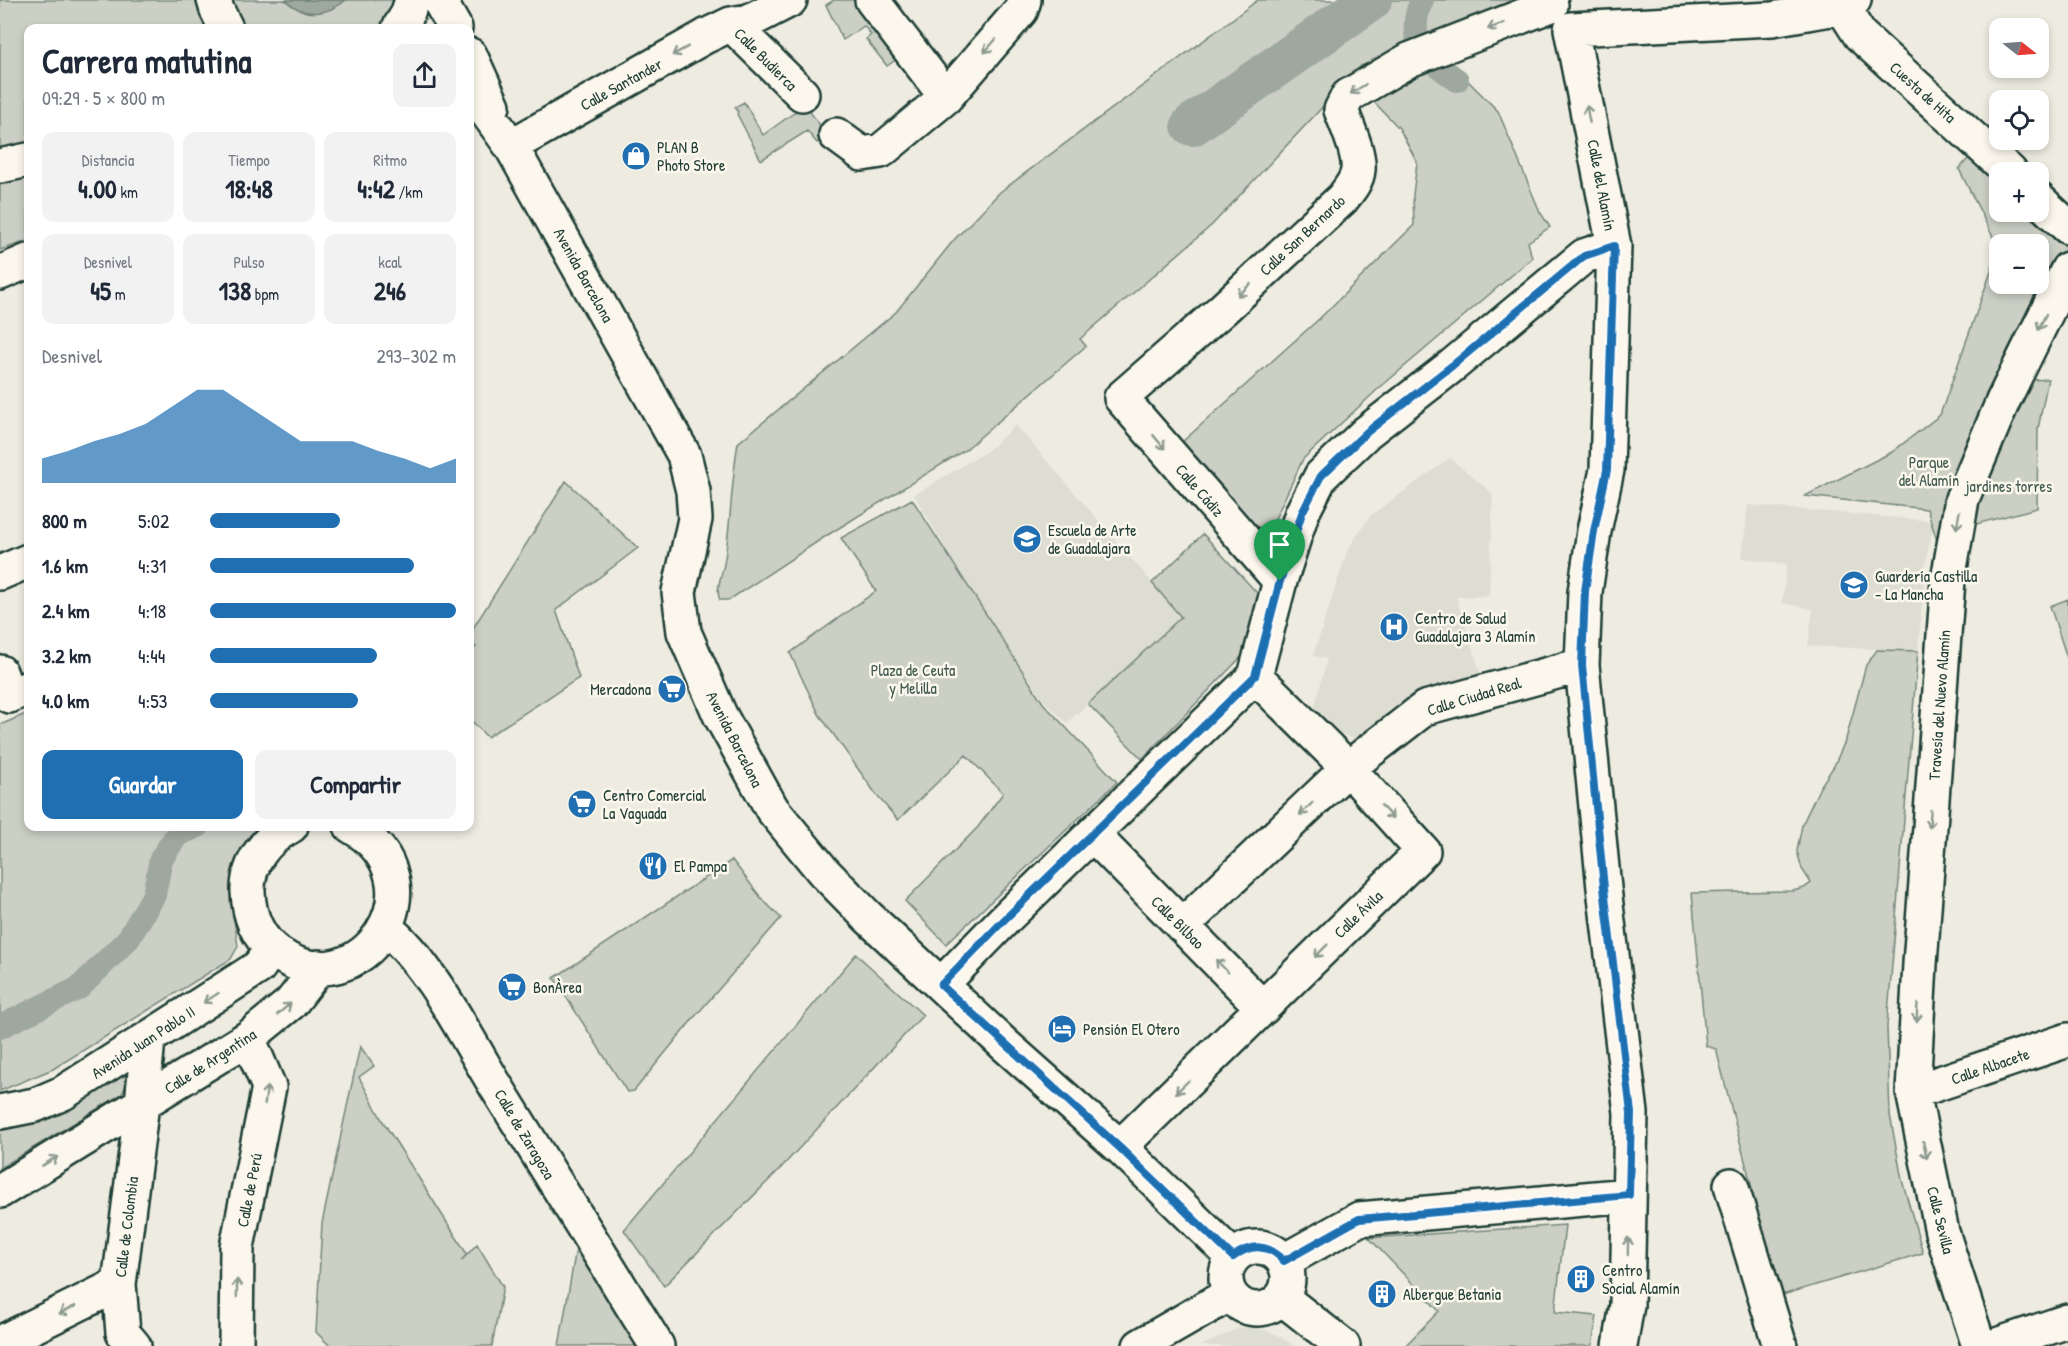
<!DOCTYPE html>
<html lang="es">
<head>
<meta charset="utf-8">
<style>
	body { margin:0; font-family:"Patrick Hand",sans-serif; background:#f2f2f3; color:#1f2937; height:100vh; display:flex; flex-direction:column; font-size:22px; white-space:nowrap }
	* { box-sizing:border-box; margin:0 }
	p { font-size:20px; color:#747a83 }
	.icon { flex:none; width:33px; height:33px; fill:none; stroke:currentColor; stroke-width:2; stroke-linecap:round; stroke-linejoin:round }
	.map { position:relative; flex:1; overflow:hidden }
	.panel { position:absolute; left:24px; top:24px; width:450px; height:807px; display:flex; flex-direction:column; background:#fff; border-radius:12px; box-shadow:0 3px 9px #0003 }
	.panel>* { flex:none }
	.needle { width:39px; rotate:107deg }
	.buttons { position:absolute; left:1989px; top:18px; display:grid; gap:12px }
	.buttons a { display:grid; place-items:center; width:60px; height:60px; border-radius:12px; background:#fff; box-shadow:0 3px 9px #0003; font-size:30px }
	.pin { position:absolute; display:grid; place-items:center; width:51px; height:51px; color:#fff; margin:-62px -26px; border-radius:50% 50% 50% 0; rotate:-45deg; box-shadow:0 0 6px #0007 }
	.pin .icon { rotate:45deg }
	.round { display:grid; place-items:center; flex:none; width:63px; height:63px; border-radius:12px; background:#f2f2f3 }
	.headline { display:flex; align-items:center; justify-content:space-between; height:102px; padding:0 18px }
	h1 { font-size:33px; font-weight:700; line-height:45px }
	.stats { display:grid; grid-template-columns:repeat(3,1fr); gap:9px; height:102px; padding:6px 18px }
	.stats div { display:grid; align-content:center; border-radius:12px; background:#f2f2f3; text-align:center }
	.stats b { font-size:26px; font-weight:700 }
	.stats small { font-size:16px; font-weight:400 }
	.stats p { font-size:16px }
	.chart { height:168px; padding:12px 18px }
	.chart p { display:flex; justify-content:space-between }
	.chart svg { width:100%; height:108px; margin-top:6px; fill:#1f6fb2; opacity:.7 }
	.cta { display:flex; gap:12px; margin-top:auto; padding:12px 18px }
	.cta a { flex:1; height:69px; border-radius:12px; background:#1f6fb2; color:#fff; font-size:24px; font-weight:700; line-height:69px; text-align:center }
	.cta a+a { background:#f2f2f3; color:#1f2937 }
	ul { padding:0 18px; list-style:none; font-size:20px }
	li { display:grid; grid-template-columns:96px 72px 1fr; align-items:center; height:45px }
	li i { height:15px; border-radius:8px; background:#1f6fb2 }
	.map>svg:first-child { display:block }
	.built { fill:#ddddd2 }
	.green { fill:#cbcfc4; stroke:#75867c; stroke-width:1.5; fill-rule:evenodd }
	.water { fill:#9fa89f; stroke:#6c7d74; stroke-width:1.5 }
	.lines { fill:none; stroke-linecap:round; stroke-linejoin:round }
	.canal { stroke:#9fa89f; stroke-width:24 }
	.river { stroke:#9fa89f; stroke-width:42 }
	.minor-casing { stroke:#1f3d34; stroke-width:38 }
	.minor { stroke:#fbf7ec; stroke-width:33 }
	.oneway { stroke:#8d9a90 }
	.route-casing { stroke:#fff; stroke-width:12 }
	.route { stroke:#1f6fb2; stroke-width:8 }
	.labels { text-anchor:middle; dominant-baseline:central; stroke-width:5; stroke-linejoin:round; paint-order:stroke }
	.street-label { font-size:16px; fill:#1f3d34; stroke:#fbf7ec }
	.poi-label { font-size:16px; fill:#1f3d34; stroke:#fbf7ec; text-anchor:start }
	.park-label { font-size:16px; fill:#415a51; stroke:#fbf7ec }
</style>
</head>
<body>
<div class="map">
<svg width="2068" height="1346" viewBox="0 0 2068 1346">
	<rect width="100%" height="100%" fill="#eeece1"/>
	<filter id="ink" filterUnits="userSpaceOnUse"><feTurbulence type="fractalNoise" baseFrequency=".0167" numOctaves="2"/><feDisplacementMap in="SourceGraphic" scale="12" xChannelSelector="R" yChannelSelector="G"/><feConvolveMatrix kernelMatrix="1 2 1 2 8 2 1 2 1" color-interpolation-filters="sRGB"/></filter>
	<g filter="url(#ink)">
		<path class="built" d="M1016 425 1182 617 1067 723 1044 701 975 598 914 495 987 451Z
			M1450 458 1493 494 1489 596 1456 597 1481 674 1390 709 1366 739H1353L1334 730 1314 710 1327 659 1313 656 1348 549 1370 516Z
			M1748 505 1934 521 1925 566 1918 651 1808 646 1813 609 1782 603 1787 564 1742 558Z
			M1252 1326 1276 1334 1294 1346H1201L1241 1327Z"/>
		<path class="green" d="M0 0H206L213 28H28V241L0 250Z
			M228 0H398L383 28H242Z
			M834 0H865L904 54 887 66 866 39 871 35 864 26 843 40 826 5Z
			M1258 0H1521L1361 66 1212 225 1080 339 1086 346 965 450 826 536 729 600H720C715 590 722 575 724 564 731 524 731 483 738 443L896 312 953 241 1000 192Z
			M1447 60 1498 111 1540 212 1550 227 1528 242 1532 258 1377 390 1303 459 1273 523 1267 528H1258L1181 443 1319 319 1414 225 1413 195 1417 162 1399 128 1370 98Z
			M744 102 763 135 805 105 828 136 817 143 807 131 761 160 737 114 738 112 735 107Z
			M1973 153 1999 177 2000 212 2038 211 2068 242 1939 547 1927 509 1805 496 1892 452 1940 415 1999 249 1959 169ZM2000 244H2038V284H2000Z
			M2048 379 2038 429 2037 508 1965 527 2017 381Z
			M566 481 638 548 556 610 579 678 487 737 470 719V652L476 647 470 641V633Z
			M912 499 1043 703 1117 782 946 944 905 901 978 827 1003 793 966 755 898 820 878 797 819 714 790 653 876 591 841 538Z
			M1203 534 1258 594 1259 613 1244 654 1142 759 1088 704 1181 617 1152 583Z
			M2068 599V661L2050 606Z
			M1877 650 1918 651 1887 1026 1890 1115 1902 1180 1923 1253 1779 1296 1746 1190 1752 1188 1716 1049 1706 1046 1692 893 1793 891 1804 888 1811 883 1802 869 1797 851 1802 825 1820 787 1834 766 1846 739 1866 665Z
			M28 713V826H255V829L239 857 231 900 238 946 231 959 53 1069 0 1091V725Z
			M732 860 762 899 781 918 692 1020 634 1091 627 1092 554 978Z
			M856 954 923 1015 778 1171 664 1286 624 1230Z
			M360 1046 374 1066 359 1077 382 1120 467 1254 461 1261 477 1244 503 1287 492 1346H330L316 1332 322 1223Z
			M116 1074H125L126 1085 122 1094 0 1168V1126Z
			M1565 1225 1555 1312 1597 1316 1592 1346H1405L1439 1311 1369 1238Z
			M577 1243 637 1346H559Z"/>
		<path class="water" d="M285 0H346C326 16 304 18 285 0Z"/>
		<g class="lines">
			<path class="canal" d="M1422 0C1404 40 1426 58 1457 80
				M0 1027 79 988 129 938 154 895 161 859 177 835 198 826"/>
			<path class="river" d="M1192 125 1371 0"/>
			<g class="minor-casing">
				<path id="minor" d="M214 0 217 10 226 28
					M439 0 455 28
					M872 0 946 97 1021 10 1024 0
					M1842 7 1860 35 2010 172
					M731 24 802 94
					M399 28 407 15 412 0
					M1571 29 1614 246 1607 470 1594 531 1585 592 1582 665 1604 888 1631 1113 1627 1305 1620 1346
					M1571 29 1772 19 1842 7 1854 0
					M470 55 493 106
					M470 89 511 146 684 455 693 491 695 519 679 592 684 632 720 715 772 809 823 871 868 917 1005 1045 1120 1147 1233 1257
					M836 135 862 154 881 151 946 97
					M511 146 706 36 731 24 749 21 790 0
					M0 166 28 160
					M2038 199 2068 227
					M0 273 28 261
					M0 573 28 561
					M1280 581 1121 398 1222 310 1342 199C1349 190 1357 181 1358 170 1360 153 1347 126 1341 110L1348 96 1409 60 1551 5
					M0 672 9 696 28 688
					M291 826C266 839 247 863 248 892 249 917 258 939 279 954 358 1010 449 884 351 826
					M1093 835 1263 1008
					M1182 926 1348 768 1425 708 1582 665
					M386 928C432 966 465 1036 497 1088 550 1174 603 1260 657 1346
					M941 985 1004 920 1255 676 1280 581 1302 513 1321 476 1367 432 1453 365 1584 256 1614 246
					M1913 1092 2068 1040
					M0 1112 35 1105 63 1093 259 967 265 958 269 947
					M1120 1147 1423 851 1348 768 1255 676
					M1731 1185 1780 1346
					M0 1191 248 1038 291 1003 319 967
					M1226 1278a31 31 0 1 1 62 0a31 31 0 1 1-62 0Z
					M1284 1261 1359 1219 1629 1195
					M1282 1298 1343 1346
					M0 1343 119 1284
					M134 1346 123 1333 119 1284 142 1104 148 1039
					M236 1346 237 1247 269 1087 248 1038
					M1140 1346 1230 1294
					M1979 1346 1942 1232 1913 1092 1920 964 1948 580 1962 499 2003 401 2068 269
					M1994 1346 2068 1321"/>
			</g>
			<use href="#minor" class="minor"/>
		</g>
		<defs><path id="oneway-shaft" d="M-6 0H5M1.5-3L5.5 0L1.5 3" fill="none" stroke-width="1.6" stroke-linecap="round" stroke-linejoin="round" transform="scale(1.5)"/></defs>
		<g class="oneway">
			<use href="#oneway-shaft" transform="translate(1496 26) rotate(159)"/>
			<use href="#oneway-shaft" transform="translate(990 46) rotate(131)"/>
			<use href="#oneway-shaft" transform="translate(680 51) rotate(151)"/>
			<use href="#oneway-shaft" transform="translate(1358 89) rotate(148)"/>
			<use href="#oneway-shaft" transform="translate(1588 114) rotate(-101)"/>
			<use href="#oneway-shaft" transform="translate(1244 290) rotate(137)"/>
			<use href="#oneway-shaft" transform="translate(2042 322) rotate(116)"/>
			<use href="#oneway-shaft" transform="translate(1159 442) rotate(50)"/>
			<use href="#oneway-shaft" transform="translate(1958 520) rotate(100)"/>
			<use href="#oneway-shaft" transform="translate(1306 809) rotate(136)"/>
			<use href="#oneway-shaft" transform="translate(1387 812) rotate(48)"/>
			<use href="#oneway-shaft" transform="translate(1930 819) rotate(94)"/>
			<use href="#oneway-shaft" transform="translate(1321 951) rotate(135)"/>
			<use href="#oneway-shaft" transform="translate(1222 966) rotate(-134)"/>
			<use href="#oneway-shaft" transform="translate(211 998) rotate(147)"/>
			<use href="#oneway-shaft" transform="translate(284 1009) rotate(-40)"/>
			<use href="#oneway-shaft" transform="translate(1917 1013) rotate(93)"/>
			<use href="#oneway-shaft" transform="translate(1182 1087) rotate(136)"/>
			<use href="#oneway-shaft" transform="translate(266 1095) rotate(-82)"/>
			<use href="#oneway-shaft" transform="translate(1925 1150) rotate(78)"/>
			<use href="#oneway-shaft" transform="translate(50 1161) rotate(-31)"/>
			<use href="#oneway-shaft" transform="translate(1628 1246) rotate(-89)"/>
			<use href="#oneway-shaft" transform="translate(237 1288) rotate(-89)"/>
			<use href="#oneway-shaft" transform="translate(67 1310) rotate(154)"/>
		</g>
	</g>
	<g class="lines" filter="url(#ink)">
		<g class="route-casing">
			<path id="route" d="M1614 246 1607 470 1594 531 1585 591 1582 665 1604 888 1631 1113 1629 1195 1359 1219 1284 1261C1269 1244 1251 1243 1233 1257L1120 1148 941 985 1004 920 1255 676 1280 581 1302 513 1321 476 1367 432 1453 365 1584 256Z"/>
		</g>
		<use href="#route" class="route"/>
	</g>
	<defs>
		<g id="shop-disc" transform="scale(1.5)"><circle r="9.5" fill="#1f6fb2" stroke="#fbf7ec"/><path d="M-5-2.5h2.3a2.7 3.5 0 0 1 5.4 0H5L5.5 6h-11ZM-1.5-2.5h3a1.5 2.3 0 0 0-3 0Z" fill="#fff"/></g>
		<g id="university-disc" transform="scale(1.5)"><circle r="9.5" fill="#1f6fb2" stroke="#fbf7ec"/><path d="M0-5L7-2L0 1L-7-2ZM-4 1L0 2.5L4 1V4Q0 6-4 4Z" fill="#fff"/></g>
		<g id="school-disc" transform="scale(1.5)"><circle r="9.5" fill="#1f6fb2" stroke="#fbf7ec"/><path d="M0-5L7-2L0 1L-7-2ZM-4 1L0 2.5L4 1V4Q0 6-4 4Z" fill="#fff"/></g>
		<g id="hospital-disc" transform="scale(1.5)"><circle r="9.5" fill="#1f6fb2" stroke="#fbf7ec"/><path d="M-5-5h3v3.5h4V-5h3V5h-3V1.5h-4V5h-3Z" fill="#fff"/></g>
		<g id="supermarket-disc" transform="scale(1.5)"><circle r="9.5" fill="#1f6fb2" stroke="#fbf7ec"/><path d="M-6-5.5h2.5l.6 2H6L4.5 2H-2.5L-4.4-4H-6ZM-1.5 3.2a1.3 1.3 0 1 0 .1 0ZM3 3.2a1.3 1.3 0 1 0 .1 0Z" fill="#fff"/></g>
		<g id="restaurant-disc" transform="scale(1.5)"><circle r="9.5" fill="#1f6fb2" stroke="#fbf7ec"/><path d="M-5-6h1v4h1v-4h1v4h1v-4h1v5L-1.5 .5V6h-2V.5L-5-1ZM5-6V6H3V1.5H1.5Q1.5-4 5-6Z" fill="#fff"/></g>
		<g id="hotel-disc" transform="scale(1.5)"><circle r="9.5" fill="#1f6fb2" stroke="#fbf7ec"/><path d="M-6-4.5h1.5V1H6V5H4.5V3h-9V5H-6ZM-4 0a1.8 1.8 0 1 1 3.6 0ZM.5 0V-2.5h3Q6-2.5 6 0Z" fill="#fff"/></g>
		<g id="building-disc" transform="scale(1.5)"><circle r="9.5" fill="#1f6fb2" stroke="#fbf7ec"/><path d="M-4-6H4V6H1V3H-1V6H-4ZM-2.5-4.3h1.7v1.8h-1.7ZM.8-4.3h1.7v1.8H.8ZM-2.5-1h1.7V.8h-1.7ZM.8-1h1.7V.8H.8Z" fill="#fff"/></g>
	</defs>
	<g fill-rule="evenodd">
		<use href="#shop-disc" x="636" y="156"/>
		<use href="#university-disc" x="1027" y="539"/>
		<use href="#school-disc" x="1854" y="585"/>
		<use href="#hospital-disc" x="1394" y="627"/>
		<use href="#supermarket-disc" x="672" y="689"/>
		<use href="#supermarket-disc" x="582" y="804"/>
		<use href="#restaurant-disc" x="653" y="866"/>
		<use href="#supermarket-disc" x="512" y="987"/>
		<use href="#hotel-disc" x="1062" y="1029"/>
		<use href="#building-disc" x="1581" y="1279"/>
		<use href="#building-disc" x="1382" y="1294"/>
	</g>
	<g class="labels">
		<g class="street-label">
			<text transform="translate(766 59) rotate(45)">Calle Budierca</text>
			<text transform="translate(621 84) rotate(-29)">Calle Santander</text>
			<text transform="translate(1923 92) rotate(42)">Cuesta de Hita</text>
			<text transform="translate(1602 185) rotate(79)">Calle del Alamín</text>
			<text transform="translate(1302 235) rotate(-43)">Calle San Bernardo</text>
			<text transform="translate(584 275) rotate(61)">Avenida Barcelona</text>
			<text transform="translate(1200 490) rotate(49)">Calle Cádiz</text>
			<text transform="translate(1474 696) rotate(-17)">Calle Ciudad Real</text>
			<text transform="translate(1939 705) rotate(-86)">Travesía del Nuevo Alamín</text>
			<text transform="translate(735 739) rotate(63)">Avenida Barcelona</text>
			<text transform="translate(1358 914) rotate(-44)">Calle Ávila</text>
			<text transform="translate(1178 922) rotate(45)">Calle Bilbao</text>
			<text transform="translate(143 1042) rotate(-33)">Avenida Juan Pablo II</text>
			<text transform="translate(210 1061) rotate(-33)">Calle de Argentina</text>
			<text transform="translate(1990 1066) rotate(-19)">Calle Albacete</text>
			<text transform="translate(525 1134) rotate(59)">Calle de Zaragoza</text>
			<text transform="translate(249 1190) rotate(-79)">Calle de Perú</text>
			<text transform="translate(1941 1220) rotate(76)">Calle Sevilla</text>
			<text transform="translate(126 1227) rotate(-83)">Calle de Colombia</text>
		</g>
		<g class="poi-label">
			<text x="657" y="147">PLAN B<tspan x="657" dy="18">Photo Store</tspan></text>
			<text x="1048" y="530">Escuela de Arte<tspan x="1048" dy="18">de Guadalajara</tspan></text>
			<text x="1875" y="576">Guardería Castilla<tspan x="1875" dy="18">- La Mancha</tspan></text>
			<text x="1415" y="618">Centro de Salud<tspan x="1415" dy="18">Guadalajara 3 Alamín</tspan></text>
			<text x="651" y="689" text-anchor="end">Mercadona</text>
			<text x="603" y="795">Centro Comercial<tspan x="603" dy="18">La Vaguada</tspan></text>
			<text x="674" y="866">El Pampa</text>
			<text x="533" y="987">BonÀrea</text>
			<text x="1083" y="1029">Pensión El Otero</text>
			<text x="1602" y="1270">Centro<tspan x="1602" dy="18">Social Alamín</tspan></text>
			<text x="1403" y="1294">Albergue Betania</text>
		</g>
		<g class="park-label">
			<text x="1929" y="462">Parque<tspan x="1929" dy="18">del Alamín</tspan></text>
			<text x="2009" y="486">jardines torres</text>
			<text x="913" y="670">Plaza de Ceuta<tspan x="913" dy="18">y Melilla</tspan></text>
		</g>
	</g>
</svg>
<div class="buttons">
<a><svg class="needle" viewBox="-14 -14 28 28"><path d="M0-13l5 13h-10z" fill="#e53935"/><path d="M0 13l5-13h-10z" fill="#747a83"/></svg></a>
<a><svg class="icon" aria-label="locate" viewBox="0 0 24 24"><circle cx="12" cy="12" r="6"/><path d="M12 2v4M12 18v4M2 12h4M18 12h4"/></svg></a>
<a>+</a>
<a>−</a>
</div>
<div class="pin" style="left:1280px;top:581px;background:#1e9e55"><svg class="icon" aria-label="arrive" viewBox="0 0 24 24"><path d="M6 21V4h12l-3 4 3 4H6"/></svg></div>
<section class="panel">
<div class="headline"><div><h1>Carrera matutina</h1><p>09:29 · 5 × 800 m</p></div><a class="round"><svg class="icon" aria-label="share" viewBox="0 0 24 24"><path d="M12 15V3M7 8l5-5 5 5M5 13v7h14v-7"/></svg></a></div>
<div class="stats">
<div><p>Distancia</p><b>4.00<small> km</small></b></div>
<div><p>Tiempo</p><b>18:48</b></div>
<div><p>Ritmo</p><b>4:42<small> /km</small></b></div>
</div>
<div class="stats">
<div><p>Desnivel</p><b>45<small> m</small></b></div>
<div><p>Pulso</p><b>138<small> bpm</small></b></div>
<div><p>kcal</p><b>246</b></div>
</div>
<div class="chart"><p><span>Desnivel</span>293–302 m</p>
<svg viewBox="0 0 160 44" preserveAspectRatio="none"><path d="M0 44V34L10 31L20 27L30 24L40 20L50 13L60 6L70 6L80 13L90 20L100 27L110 27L120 27L130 31L140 34L150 38L160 34V44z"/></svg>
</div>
<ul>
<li><b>800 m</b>5:02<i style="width:53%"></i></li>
<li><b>1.6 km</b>4:31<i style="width:83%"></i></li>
<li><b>2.4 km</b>4:18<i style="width:100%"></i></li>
<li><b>3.2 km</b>4:44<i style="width:68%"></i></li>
<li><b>4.0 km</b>4:53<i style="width:60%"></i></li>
</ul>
<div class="cta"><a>Guardar</a><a>Compartir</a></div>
</section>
</div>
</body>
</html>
